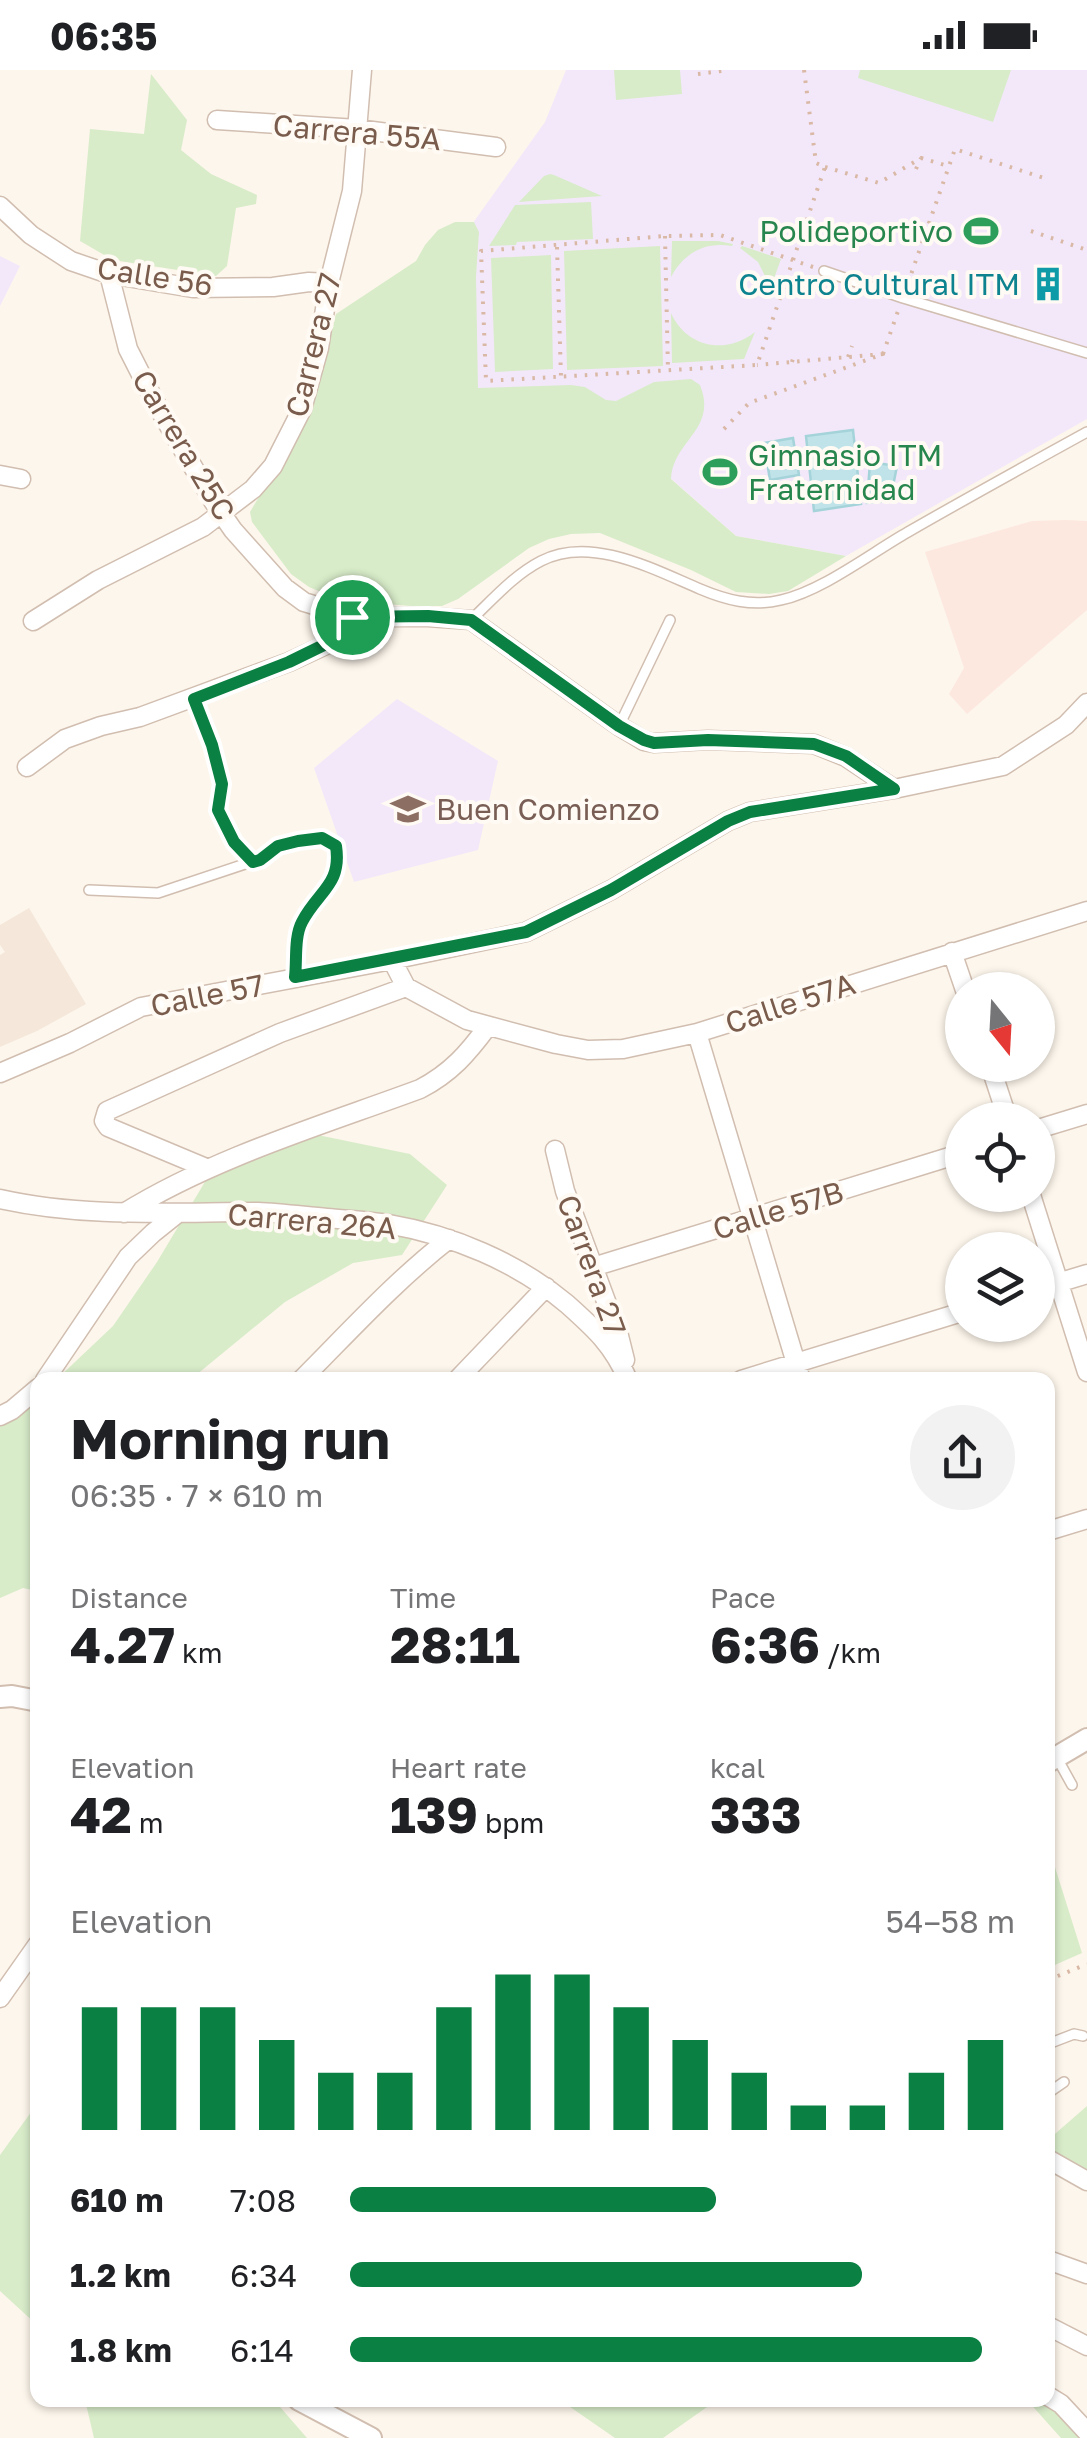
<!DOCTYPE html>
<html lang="en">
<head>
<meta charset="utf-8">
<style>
	body { margin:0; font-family:"Golos Text",sans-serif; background:#f2f2f2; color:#202124; height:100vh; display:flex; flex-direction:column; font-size:38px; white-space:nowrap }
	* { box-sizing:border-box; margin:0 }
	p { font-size:32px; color:#757577 }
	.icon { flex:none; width:55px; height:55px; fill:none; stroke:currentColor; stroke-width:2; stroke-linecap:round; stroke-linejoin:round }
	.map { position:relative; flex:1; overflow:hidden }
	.side { position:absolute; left:30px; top:1302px; width:1025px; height:1035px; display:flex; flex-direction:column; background:#fff; border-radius:20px; box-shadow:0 2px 8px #0004 }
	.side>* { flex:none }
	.needle { width:65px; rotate:162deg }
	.controls { position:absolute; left:945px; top:902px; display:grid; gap:20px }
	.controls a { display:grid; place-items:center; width:110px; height:110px; border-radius:50%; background:#fff; box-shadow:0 2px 8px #0004; font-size:50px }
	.pin { position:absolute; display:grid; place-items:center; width:85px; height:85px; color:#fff; margin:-42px; border:5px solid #fff; border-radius:50%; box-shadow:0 2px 10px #0007 }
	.round { display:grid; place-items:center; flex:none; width:105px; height:105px; border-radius:52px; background:#f2f2f2 }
	.head { display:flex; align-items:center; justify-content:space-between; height:170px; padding:0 40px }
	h1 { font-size:55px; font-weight:700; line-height:75px }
	.metrics { display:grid; grid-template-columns:repeat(3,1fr); gap:15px; height:170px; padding:10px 40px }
	.metrics div { display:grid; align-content:center }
	.metrics b { font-size:50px; font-weight:700 }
	.metrics small { font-size:28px; font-weight:400 }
	.metrics p { font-size:28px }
	.chart { height:280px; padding:20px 40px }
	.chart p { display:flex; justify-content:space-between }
	.chart svg { width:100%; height:180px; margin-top:10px; stroke:#0b8043; stroke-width:6 }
	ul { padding:0 40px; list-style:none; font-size:32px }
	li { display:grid; grid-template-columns:160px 120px 1fr; align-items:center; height:75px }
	li i { height:25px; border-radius:12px; background:#0b8043 }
	.status { display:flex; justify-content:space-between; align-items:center; height:70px; padding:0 50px; background:#fff; direction:ltr }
	.status svg { height:28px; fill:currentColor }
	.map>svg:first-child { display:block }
	.residential { fill:#f5e8da }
	.commercial { fill:#fde8e0 }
	.education { fill:#f3e8fa }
	.green { fill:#d8ecc9 }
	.water { fill:#bfe3e8; stroke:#a5d3da; stroke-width:2.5 }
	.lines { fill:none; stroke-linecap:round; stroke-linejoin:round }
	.service-casing { stroke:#d1beb0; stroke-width:12 }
	.minor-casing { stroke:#d1beb0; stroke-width:21 }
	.tertiary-casing { stroke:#d1beb0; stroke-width:24 }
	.path { stroke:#d9b8a5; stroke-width:4; stroke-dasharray:2.5 8; stroke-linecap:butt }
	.service { stroke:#fff; stroke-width:9 }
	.minor { stroke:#fff; stroke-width:18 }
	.tertiary { stroke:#fff; stroke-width:20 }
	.route-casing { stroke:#fff; stroke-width:20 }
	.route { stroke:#0b8043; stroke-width:12 }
	.labels { text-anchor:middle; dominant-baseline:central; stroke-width:8; stroke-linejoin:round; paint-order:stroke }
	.street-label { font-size:30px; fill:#7a5c4d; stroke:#fffaf3 }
	.leisure-label { font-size:30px; fill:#27864d; stroke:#fffaf3; text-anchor:end }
	.culture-label { font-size:30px; fill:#0d838f; stroke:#fffaf3; text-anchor:end }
	.education-label { font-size:30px; fill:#785e54; stroke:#fffaf3; text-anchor:start }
</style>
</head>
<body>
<div class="status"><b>06:35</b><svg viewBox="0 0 49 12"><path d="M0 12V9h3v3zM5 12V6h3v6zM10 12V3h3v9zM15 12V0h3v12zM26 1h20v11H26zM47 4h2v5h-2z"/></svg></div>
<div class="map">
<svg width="1087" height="2368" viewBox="0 0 1087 2368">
	<rect width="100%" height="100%" fill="#fdf6ec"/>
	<path class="residential" d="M29 838 86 934 37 961 0 977V885L5 882 0 875V855Z"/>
	<path class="commercial" d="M1066 450 1087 451V540L967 644 949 624 964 598 925 482 1032 451Z"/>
	<path class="education" d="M566 0H1087V349L846 486 736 466 651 391 462 344 460 171 545 52Z
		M0 186 20 196 0 236Z
		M397 629 498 691 478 780 354 812 314 698Z"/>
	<path class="green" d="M614 0H680L682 24 616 30Z
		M860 0H1011L993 52 858 8Z
		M151 4 187 50 181 80 211 104 257 125 256 134 236 138 227 196 216 206 113 190 80 171 90 59 144 64Z
		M550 104 554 105 602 126 519 132 544 106Z
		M591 132 593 169 517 172 516 175 489 176 515 135Z
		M455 152H474L479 162 476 207 478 318 571 315 585 317 606 330 616 331 654 312 691 309 700 315C718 360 673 370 671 409L736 466 846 486 788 521 769 524 736 522 691 500 600 463 571 464 549 469 529 478 458 529 442 536H410L363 532 328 525 309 517 291 504 252 452 250 442 296 364 312 328 336 244 416 191 425 175 438 160Z
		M672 171H718L733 174 732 176C705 171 684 183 671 207Z
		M660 176 663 296 567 300 564 181Z
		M742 176 781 189 772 214H769L758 192 740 178Z
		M551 185 553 299 495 302 491 188Z
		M671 243C687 278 726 285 755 262L744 289 672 293Z
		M308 1063 410 1084 447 1115 402 1185 353 1193 285 1232 190 1310H56L113 1256 157 1192 218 1090Z
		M37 1328V1521L23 1518 0 1528V1352Z
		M1048 1775 1082 1883 1048 1898Z
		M37 2034V2255L0 2221V2085Z
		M1087 2036V2102L1048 2077V2070Z
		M85 2330H274L307 2368H94Z
		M560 2330H717L663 2368H615Z
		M1027 2330H1048L1087 2368H1061Z"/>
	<path class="water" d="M853 360 861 434 814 441 806 366Z
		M793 368 799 405 770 410 764 373Z
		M870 392 897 396 890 431 867 433Z"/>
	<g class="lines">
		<g class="service-casing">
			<path id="service" d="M824 201 903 228 1087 283
				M471 550C493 529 514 505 541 491 590 465 653 499 700 519 726 530 752 537 781 530 822 521 871 483 908 462 967 428 1027 395 1087 362
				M194 629 212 675 222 714 218 740 234 772 253 792
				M619 656 670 550
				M89 820 158 823 260 789 278 775 323 768 336 777 339 793 336 804 300 856 295 907
				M1057 1688 1072 1715
				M1048 1974 1074 1964 1083 1966
				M1048 2023 1064 2012"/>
		</g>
		<g class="minor-casing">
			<path id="minor" d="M217 50 357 59 496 77
				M0 136 31 165 71 191 109 204 193 218 273 217 309 212 329 213
				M109 204 128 279 155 332 213 431 233 460 285 518 304 532 353 547H428L471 550 619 656 644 671 654 673 708 670 814 674 846 687 894 719
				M0 405 21 409
				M33 551 98 510 203 457 253 419 273 396 302 339 319 278 329 213 352 121 362 0
				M27 697 65 669 101 656 140 647 289 592 330 573 353 547
				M952 882 965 920
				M392 890 406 917 467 950 556 974 588 980 623 979 697 963 1087 841
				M697 963 801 1310
				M990 995 1008 1050
				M0 1003 70 973 141 937 392 890 526 862 611 820 728 751 750 742 894 719 1003 696 1066 655 1087 633
				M1038 1059 1087 1044
				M555 1080 565 1121 619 1266 625 1290
				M206 1098 108 1057 104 1051 107 1041 280 963 406 917
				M1031 1125 1087 1302
				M0 1129C85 1148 172 1142 258 1142 281 1143 304 1146 327 1148 347 1150 368 1151 388 1154 452 1165 517 1192 567 1234 595 1259 613 1275 628 1310
				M124 1143C215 1087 320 1056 420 1019 451 1003 468 983 488 956
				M593 1197 962 1083
				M1038 1219 1087 1204
				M45 1310 128 1187 153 1163 178 1143
				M301 1310C349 1262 395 1211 449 1169
				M457 1310 546 1217
				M741 1310 962 1242
				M0 1346 12 1340 38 1318
				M1048 1461 1087 1449
				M0 1928 38 1874
				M1048 2089 1087 2111
				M1048 2190 1087 2204
				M1048 2256 1087 2276
				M1048 2326 1061 2334 1087 2362"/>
		</g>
		<g class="tertiary-casing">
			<path id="tertiary" d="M0 1627 12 1626 38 1631
				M1048 1692 1087 1669
				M299 2330 371 2368"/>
		</g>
		<path class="path" d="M804 0 816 93 825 97 757 295 486 311 481 181 665 166 720 165 813 197
			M698 4 729 0
			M825 97 879 113 921 88 948 96
			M916 99 921 88
			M1031 161 1087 180
			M665 166 668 301
			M557 177 561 307
			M908 213 955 79 1044 108
			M883 284 898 241
			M848 287 852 276
			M792 292 795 282
			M724 359 749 333 883 284 757 295
			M1048 1910 1087 1894"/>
		<use href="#service" class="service"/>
		<use href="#minor" class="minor"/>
		<use href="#tertiary" class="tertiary"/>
	</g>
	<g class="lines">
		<g class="route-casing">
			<path id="route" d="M428 546 471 550 619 656 644 670 654 673 708 670 814 674 846 686 894 719 750 742 728 751 611 820 526 862 295 907C297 891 294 867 302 852 318 821 342 815 336 776L322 768 298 771 278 776 260 790 253 792 234 772 218 740 222 714 212 675 194 629 289 592 330 572 352 547Z"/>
		</g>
		<use href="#route" class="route"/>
	</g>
	<defs>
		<g id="stadium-bare" transform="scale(2.7)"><path d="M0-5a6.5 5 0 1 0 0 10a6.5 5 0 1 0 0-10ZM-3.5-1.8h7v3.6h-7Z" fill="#2e9e5b" stroke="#fffaf3" stroke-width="2.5" paint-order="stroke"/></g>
		<g id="building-bare" transform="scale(2.7)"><path d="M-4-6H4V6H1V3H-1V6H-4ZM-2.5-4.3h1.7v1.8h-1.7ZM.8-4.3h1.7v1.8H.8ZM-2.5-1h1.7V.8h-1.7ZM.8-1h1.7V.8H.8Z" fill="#0f9aa8" stroke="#fffaf3" stroke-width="2.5" paint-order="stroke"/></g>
		<g id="school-bare" transform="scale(2.7)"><path d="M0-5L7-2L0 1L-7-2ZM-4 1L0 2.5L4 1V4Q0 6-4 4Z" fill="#8d6e63" stroke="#fffaf3" stroke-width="2.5" paint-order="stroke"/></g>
	</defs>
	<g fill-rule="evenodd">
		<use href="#stadium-bare" x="981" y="161"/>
		<use href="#building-bare" x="1048" y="214"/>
		<use href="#stadium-bare" x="720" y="402"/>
		<use href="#school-bare" x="408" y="739"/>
	</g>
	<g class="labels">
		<g class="street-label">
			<text transform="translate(357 62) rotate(5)">Carrera 55A</text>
			<text transform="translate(155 206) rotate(9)">Calle 56</text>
			<text transform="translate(313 275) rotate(-76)">Carrera 27</text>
			<text transform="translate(184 375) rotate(59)">Carrera 25C</text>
			<text transform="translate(207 925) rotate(-11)">Calle 57</text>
			<text transform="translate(790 933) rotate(-18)">Calle 57A</text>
			<text transform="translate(778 1140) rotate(-17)">Calle 57B</text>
			<text transform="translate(312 1151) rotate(5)">Carrera 26A</text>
			<text transform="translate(592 1195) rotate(70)">Carrera 27</text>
		</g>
		<g class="leisure-label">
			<text x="953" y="161">Polideportivo</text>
			<text x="748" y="385" text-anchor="start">Gimnasio ITM<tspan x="748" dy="34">Fraternidad</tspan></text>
		</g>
		<g class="culture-label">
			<text x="1020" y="214">Centro Cultural ITM</text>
		</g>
		<g class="education-label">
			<text x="436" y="739">Buen Comienzo</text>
		</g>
	</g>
</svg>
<div class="controls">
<a><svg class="needle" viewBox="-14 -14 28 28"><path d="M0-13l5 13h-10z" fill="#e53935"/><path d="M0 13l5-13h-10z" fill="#757577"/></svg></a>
<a><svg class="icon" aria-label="locate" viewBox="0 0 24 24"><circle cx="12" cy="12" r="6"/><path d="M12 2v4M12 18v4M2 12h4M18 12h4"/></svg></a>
<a><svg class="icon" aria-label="layers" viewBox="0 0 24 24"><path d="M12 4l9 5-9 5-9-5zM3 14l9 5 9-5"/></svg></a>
</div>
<div class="pin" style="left:352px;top:547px;background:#1e9e55"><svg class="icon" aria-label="arrive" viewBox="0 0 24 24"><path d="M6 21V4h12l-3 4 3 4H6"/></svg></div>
<section class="side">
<div class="head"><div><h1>Morning run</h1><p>06:35 · 7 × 610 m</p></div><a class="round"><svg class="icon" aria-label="share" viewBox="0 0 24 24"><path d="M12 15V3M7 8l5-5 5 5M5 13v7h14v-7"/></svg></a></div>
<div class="metrics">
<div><p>Distance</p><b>4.27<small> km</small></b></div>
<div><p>Time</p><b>28:11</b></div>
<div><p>Pace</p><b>6:36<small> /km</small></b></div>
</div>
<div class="metrics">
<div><p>Elevation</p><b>42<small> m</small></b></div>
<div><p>Heart rate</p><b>139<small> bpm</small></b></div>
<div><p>kcal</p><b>333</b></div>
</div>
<div class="chart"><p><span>Elevation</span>54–58 m</p>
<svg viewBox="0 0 160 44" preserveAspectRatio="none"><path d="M5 44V14M15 44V14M25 44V14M35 44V22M45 44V30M55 44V30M65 44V14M75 44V6M85 44V6M95 44V14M105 44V22M115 44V30M125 44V38M135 44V38M145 44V30M155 44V22"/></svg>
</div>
<ul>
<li><b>610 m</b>7:08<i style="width:55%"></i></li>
<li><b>1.2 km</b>6:34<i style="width:77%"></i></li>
<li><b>1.8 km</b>6:14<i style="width:95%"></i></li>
</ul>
</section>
</div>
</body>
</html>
